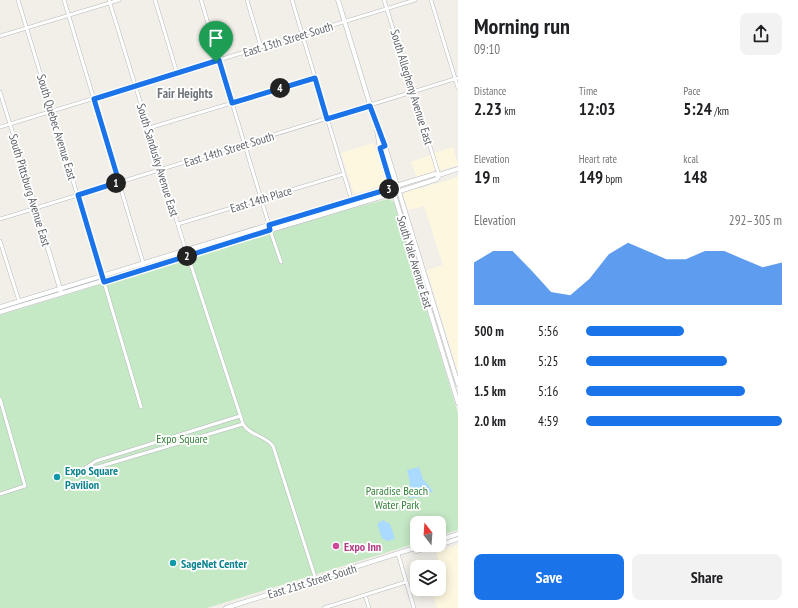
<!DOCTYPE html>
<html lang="en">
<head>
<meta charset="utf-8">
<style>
	body { margin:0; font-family:"PT Sans Narrow",sans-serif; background:#f2f2f2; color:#202124; height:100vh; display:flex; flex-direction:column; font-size:15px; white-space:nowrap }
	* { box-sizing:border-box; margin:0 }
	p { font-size:13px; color:#757577 }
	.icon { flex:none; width:22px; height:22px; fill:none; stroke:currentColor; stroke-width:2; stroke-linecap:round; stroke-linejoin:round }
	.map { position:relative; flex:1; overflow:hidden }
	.panel { display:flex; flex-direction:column; background:#fff; width:340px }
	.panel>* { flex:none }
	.needle { width:26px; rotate:343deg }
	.fabs { position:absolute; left:410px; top:516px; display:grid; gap:8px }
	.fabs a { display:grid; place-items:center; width:36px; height:36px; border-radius:8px; background:#fff; box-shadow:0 2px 10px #0003; font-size:20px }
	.pin { position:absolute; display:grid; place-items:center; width:34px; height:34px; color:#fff; margin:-41px -17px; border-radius:50% 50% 50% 0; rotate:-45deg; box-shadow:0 0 4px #0007 }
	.pin .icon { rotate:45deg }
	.km { position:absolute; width:20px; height:20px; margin:-10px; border-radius:50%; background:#222; color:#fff; font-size:11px; line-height:20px; text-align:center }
	.round { display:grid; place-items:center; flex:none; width:42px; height:42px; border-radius:8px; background:#f2f2f2 }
	.headline { display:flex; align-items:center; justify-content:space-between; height:68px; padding:0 16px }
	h1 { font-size:22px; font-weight:700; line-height:30px }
	.stats { display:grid; grid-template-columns:repeat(3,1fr); gap:6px; height:68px; padding:4px 16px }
	.stats div { display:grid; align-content:center }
	.stats b { font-size:17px; font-weight:700 }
	.stats small { font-size:11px; font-weight:400 }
	.stats p { font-size:11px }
	.chart { height:112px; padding:8px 16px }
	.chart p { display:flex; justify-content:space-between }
	.chart svg { width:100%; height:72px; margin-top:4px; fill:#1a73e8; opacity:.7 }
	.button { display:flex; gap:8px; margin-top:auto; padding:8px 16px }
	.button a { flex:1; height:46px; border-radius:8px; background:#1a73e8; color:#fff; font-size:16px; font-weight:700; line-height:46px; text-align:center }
	.button a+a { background:#f2f2f2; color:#202124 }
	ul { padding:0 16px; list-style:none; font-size:13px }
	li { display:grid; grid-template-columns:64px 48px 1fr; align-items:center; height:30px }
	li i { height:10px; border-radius:5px; background:#1a73e8 }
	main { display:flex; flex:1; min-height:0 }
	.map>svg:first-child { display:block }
	.commercial { fill:#fef7e0 }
	.green { fill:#c5e8c5 }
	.water { fill:#aadaff }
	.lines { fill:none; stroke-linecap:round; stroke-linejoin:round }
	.street-casing { stroke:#b5b8bc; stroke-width:4 }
	.secondary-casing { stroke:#b6babf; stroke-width:5 }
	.street { stroke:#fff; stroke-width:3 }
	.secondary { stroke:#fff; stroke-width:4 }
	.route-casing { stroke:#fff; stroke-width:8 }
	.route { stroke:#1a73e8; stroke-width:5 }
	.culture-dot { fill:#0f9aa8; stroke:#fff; stroke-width:1.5 }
	.hotel-dot { fill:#d1479c; stroke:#fff; stroke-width:1.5 }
	.labels { text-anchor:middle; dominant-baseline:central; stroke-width:3.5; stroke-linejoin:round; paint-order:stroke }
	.street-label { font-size:12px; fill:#5f6368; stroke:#fff }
	.park-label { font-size:12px; fill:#348238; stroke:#fff }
	.culture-label { font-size:12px; font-weight:bold; fill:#0d838f; stroke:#fff; text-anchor:start }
	.hotel-label { font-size:12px; font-weight:bold; fill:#b23c85; stroke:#fff; text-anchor:start }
	.neighbourhood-label { font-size:13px; font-weight:bold; fill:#70757a; stroke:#fff }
</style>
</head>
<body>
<main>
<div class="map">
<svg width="458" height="608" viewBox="0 0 458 608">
	<rect width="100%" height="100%" fill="#f1efe8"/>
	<path class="commercial" d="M374 143 386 184 354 194 341 153Z
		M453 147 458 165 442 170 439 169 434 153Z
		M431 155 435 169 432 173 417 178 411 162Z
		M458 177V372L427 270 443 265 424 206 408 210 403 194 407 191 418 187 419 189Z
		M458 545V608H437L431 589H439V574L442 573 436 552Z"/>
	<path class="green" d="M388 199 394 202 458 413V530L439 535V523H417V543L207 608H0V315L353 208Z"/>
	<path class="water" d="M419 467 423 479 433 491 421 497 409 498 410 483 407 470Z
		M383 520 390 524 395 539 387 541 382 538 377 524Z"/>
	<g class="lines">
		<g class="street-casing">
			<path id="street" d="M18 0 102 276
				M64 0 145 269
				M109 0 186 251
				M155 0 177 73
				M201 0 269 225
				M247 0 261 47
				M292 0 353 205
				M384 0 439 175
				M431 0 458 88
				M0 36 119 0
				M0 92 36 208
				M0 127 415 0
				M149 128 315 78
				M0 219 458 78
				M178 224 344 174
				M270 230 281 262
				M0 241 19 301
				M188 256 243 424C250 436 265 435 273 446L316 580
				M104 282 141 407
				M0 399 25 486 0 494
				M86 467H98L243 424
				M87 467 96 461 240 416
				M398 554 414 608
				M365 595 369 608
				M324 608 406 582"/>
		</g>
		<g class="secondary-casing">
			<path id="secondary" d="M338 0 375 121 385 146 458 384
				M377 131 380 148 458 403
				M36 208 61 292
				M0 307 435 174 439 175 458 169
				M0 312 394 193 437 179 439 175
				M439 540 458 534
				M439 545 458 539
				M416 551 439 545
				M226 608 424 545"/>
		</g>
		<use href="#street" class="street"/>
		<use href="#secondary" class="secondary"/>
	</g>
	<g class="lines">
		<g class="route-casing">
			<path id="route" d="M219 60 232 103 315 78 327 119 370 106 385 146 380 148 392 188 269 225 270 230 104 282 78 195 119 182 94 99Z"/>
		</g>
		<use href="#route" class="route"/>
	</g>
	<g class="culture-dot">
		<circle cx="57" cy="477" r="4"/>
		<circle cx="173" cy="563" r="4"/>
	</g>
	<circle class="hotel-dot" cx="336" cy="546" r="4"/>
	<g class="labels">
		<g class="street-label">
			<text transform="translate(288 39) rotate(-17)">East 13th Street South</text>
			<text transform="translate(412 87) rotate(73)">South Allegheny Avenue East</text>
			<text transform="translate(57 127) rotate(73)">South Quebec Avenue East</text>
			<text transform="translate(229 149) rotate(-17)">East 14th Street South</text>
			<text transform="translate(158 160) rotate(73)">South Sandusky Avenue East</text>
			<text transform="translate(30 190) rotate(73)">South Pittsburg Avenue East</text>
			<text transform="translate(261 199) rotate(-17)">East 14th Place</text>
			<text transform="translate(415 262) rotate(73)">South Yale Avenue East</text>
			<text transform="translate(312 581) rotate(-17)">East 21st Street South</text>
		</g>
		<g class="park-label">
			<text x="182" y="438">Expo Square</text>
			<text x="397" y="490">Paradise Beach<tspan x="397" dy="14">Water Park</tspan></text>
		</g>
		<g class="culture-label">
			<text x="65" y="470">Expo Square<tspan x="65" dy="14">Pavilion</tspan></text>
			<text x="181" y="563">SageNet Center</text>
		</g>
		<g class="hotel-label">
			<text x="344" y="546">Expo Inn</text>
		</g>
		<g class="neighbourhood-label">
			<text x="185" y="93">Fair Heights</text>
		</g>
	</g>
</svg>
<div class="fabs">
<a><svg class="needle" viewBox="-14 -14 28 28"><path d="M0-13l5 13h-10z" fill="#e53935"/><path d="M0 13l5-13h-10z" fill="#757577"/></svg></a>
<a><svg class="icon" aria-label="layers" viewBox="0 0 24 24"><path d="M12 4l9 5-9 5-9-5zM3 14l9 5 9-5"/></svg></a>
</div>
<div class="pin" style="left:216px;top:62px;background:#1e9e55"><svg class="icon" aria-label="arrive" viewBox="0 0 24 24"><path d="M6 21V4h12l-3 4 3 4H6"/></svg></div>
<b class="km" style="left:116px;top:183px">1</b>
<b class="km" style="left:187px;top:256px">2</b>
<b class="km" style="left:389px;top:189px">3</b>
<b class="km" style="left:280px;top:88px">4</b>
</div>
<section class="panel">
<div class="headline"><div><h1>Morning run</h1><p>09:10</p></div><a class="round"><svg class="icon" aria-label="share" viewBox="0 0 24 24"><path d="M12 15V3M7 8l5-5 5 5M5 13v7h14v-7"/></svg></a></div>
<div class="stats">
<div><p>Distance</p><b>2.23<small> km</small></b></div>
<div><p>Time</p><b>12:03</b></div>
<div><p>Pace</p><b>5:24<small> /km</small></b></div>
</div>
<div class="stats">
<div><p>Elevation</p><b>19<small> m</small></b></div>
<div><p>Heart rate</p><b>149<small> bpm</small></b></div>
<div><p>kcal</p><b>148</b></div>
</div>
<div class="chart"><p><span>Elevation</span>292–305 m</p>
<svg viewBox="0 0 160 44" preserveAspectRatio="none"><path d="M0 44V18L10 11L20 11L30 23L40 36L50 38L60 28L70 13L80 6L90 11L100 16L110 16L120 11L130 11L140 16L150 21L160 18V44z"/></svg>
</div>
<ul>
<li><b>500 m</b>5:56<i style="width:50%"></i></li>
<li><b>1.0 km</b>5:25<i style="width:72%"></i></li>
<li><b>1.5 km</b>5:16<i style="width:81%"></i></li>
<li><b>2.0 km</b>4:59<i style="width:100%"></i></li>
</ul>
<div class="button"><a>Save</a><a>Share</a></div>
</section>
</main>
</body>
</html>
